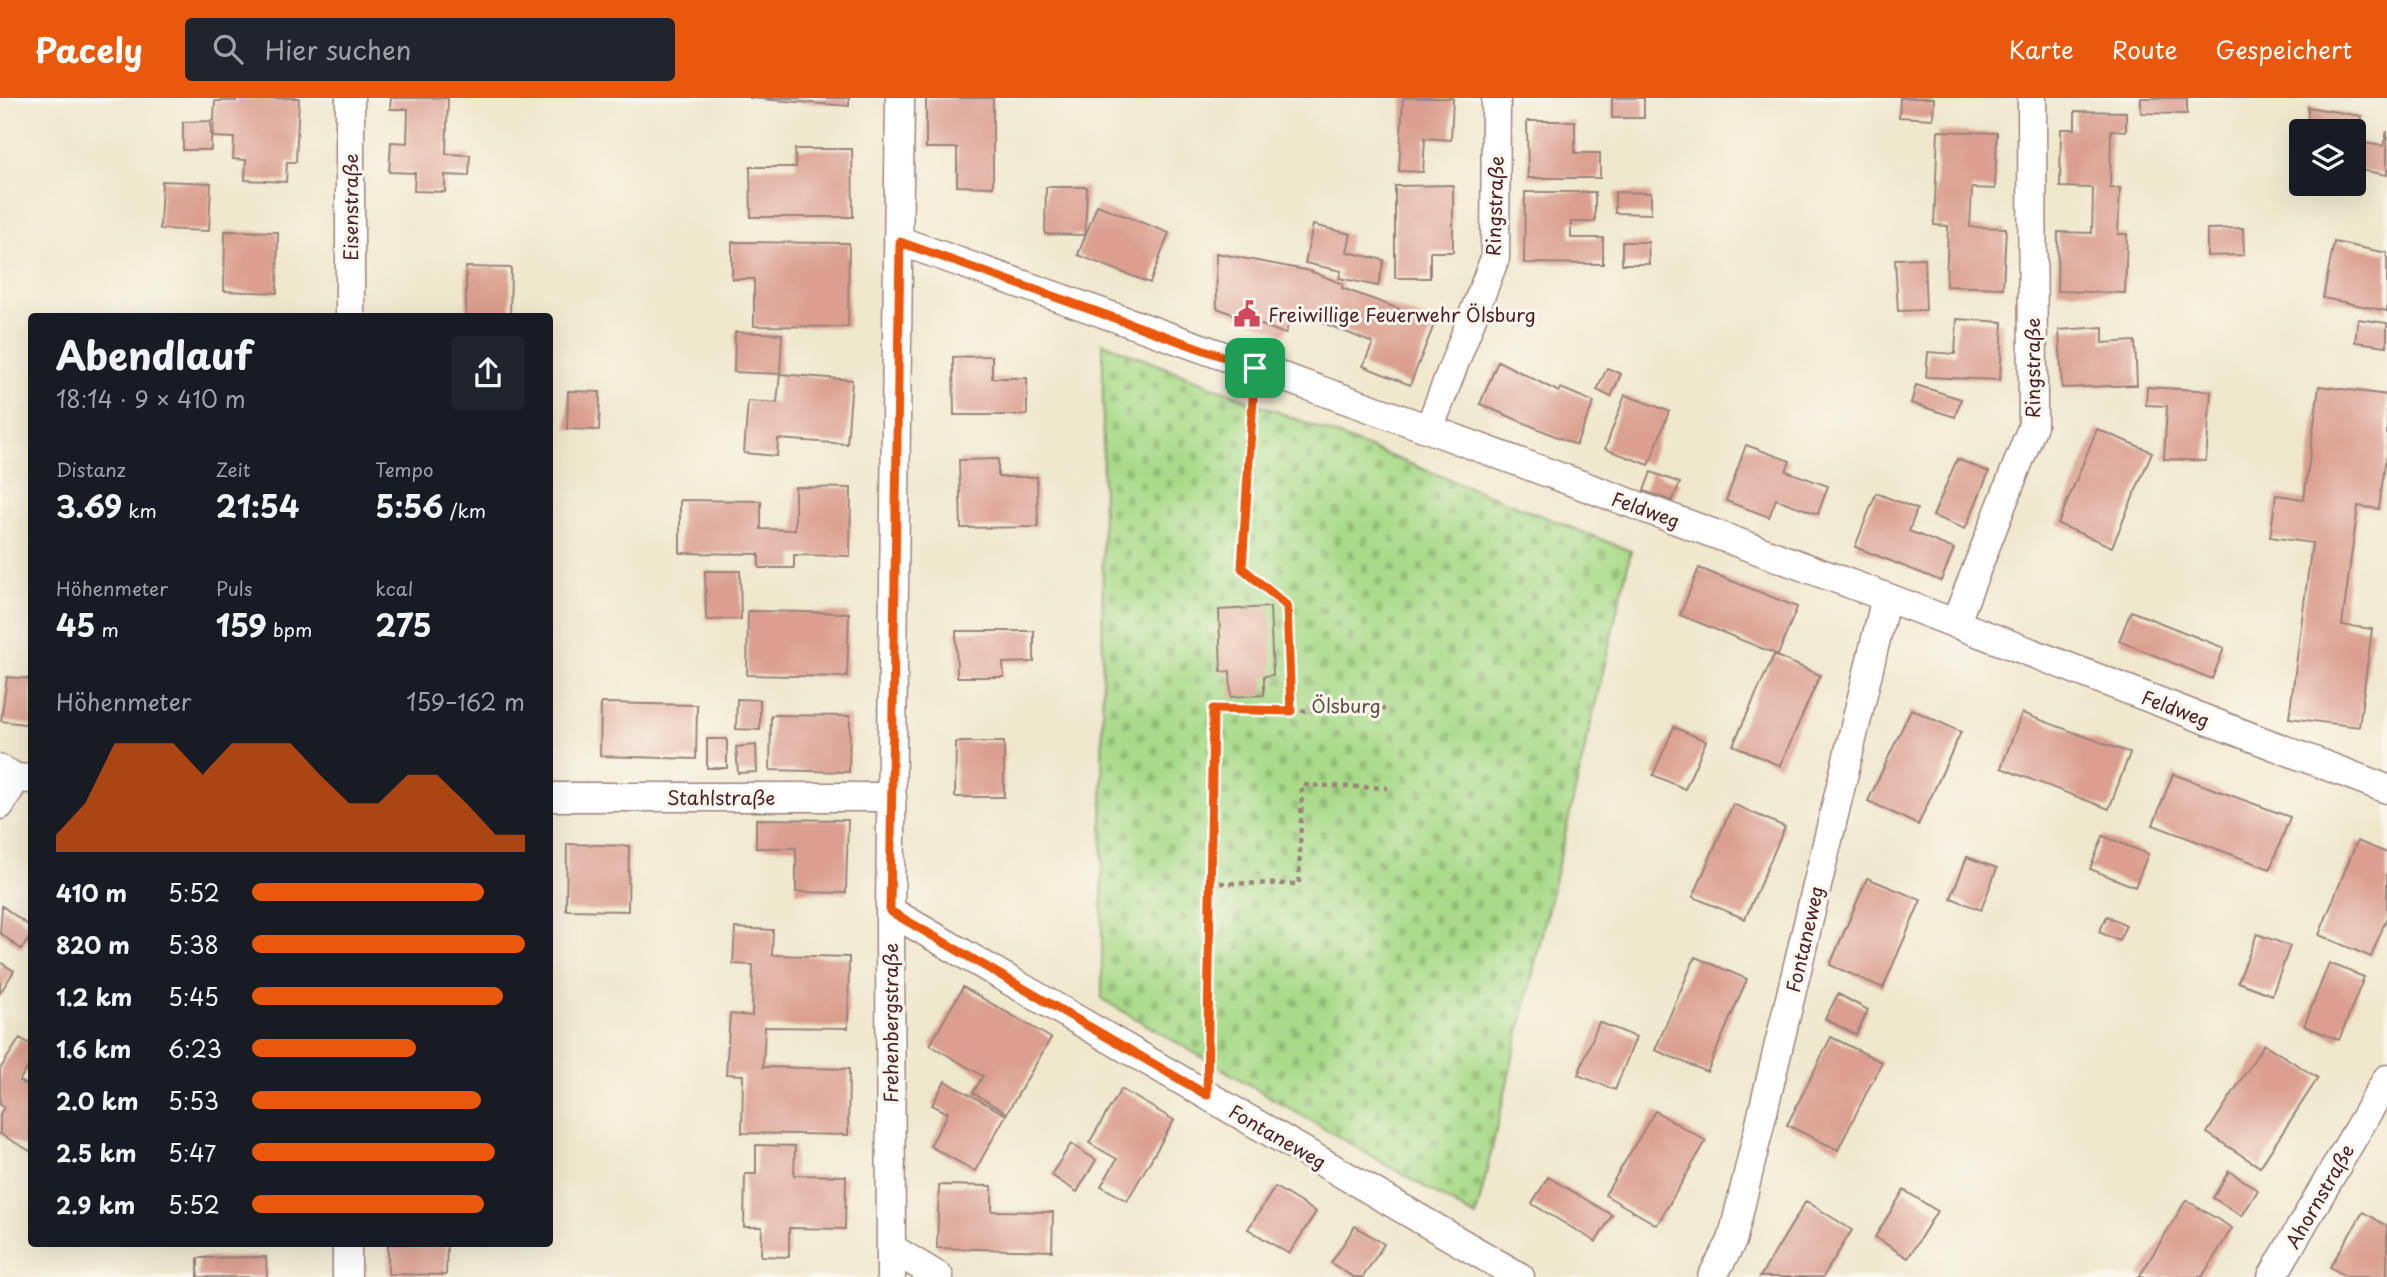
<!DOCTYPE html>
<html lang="de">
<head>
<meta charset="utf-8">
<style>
	body { margin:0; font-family:"Playpen Sans",sans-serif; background:#20242c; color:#f1f3f6; height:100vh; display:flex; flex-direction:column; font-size:26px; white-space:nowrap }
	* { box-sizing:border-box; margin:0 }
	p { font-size:23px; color:#9ea1a6 }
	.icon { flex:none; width:38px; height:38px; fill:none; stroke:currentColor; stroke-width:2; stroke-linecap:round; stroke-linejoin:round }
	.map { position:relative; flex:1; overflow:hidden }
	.sheet { position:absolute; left:28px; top:215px; width:525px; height:934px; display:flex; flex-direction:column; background:#171b24; border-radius:7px; box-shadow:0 7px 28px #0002 }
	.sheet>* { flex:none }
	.tools { position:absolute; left:2289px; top:21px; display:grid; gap:14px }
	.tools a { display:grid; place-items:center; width:77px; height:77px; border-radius:7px; background:#171b24; box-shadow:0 7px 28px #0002; font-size:35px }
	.pin { position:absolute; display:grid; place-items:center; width:60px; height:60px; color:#fff; margin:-30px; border-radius:14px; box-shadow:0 4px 10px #0006 }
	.round { display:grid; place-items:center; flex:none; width:74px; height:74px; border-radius:7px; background:#20242c }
	.head { display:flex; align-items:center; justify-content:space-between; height:119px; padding:0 28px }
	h1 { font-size:38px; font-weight:700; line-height:52px }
	.figures { display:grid; grid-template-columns:repeat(3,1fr); gap:10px; height:119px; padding:7px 28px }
	.figures div { display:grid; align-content:center }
	.figures b { font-size:30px; font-weight:700 }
	.figures small { font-size:19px; font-weight:400 }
	.figures p { font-size:19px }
	.chart { height:196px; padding:14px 28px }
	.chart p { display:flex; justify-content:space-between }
	.chart svg { width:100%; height:126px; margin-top:7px; fill:#ea580c; opacity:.7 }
	ul { padding:0 28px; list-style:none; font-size:23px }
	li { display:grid; grid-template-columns:112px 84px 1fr; align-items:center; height:52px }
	li i { height:18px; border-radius:9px; background:#ea580c }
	header { display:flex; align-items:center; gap:42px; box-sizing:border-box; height:98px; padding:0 35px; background:#ea580c; color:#fff }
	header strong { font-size:33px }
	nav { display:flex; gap:38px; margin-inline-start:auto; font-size:24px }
	.search { width:490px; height:63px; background:#20242c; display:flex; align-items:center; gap:18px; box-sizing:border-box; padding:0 24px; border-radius:7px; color:#9ea1a6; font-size:26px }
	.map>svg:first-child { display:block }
	.cemetery { fill:url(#cemetery-stones); stroke:#797c5a; stroke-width:2 }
	.building { fill:#da9f90 }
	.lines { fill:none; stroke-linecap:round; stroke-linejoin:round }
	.minor-casing { stroke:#9c847c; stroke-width:31 }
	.path { stroke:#9c847c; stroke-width:4.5; stroke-dasharray:5 5; stroke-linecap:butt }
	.minor { stroke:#fff; stroke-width:28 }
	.route-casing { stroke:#fff; stroke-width:14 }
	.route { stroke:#ea580c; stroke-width:9 }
	.labels { text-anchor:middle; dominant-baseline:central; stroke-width:6; stroke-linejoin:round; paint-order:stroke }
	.street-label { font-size:19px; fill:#4a1f2b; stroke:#fbf7ec }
	.poi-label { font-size:19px; fill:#4a1f2b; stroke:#fbf7ec; text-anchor:start }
	.park-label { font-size:19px; fill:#624e42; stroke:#fbf7ec }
</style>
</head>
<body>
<header>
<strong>Pacely</strong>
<div class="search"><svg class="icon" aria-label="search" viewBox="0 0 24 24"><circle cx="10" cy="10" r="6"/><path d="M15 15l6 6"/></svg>Hier suchen</div>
<nav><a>Karte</a><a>Route</a><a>Gespeichert</a></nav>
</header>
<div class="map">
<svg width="2387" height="1179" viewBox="0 0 2387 1179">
	<defs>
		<pattern id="cemetery-stones" width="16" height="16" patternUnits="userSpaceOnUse" patternTransform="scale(1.75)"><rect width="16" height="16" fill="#a8da89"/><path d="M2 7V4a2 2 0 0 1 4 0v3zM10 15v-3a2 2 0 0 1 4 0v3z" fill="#92bb76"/></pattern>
	</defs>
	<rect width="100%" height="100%" fill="#fbf7ec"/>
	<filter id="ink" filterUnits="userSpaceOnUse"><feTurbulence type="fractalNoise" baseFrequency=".0143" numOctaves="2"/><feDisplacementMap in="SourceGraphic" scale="14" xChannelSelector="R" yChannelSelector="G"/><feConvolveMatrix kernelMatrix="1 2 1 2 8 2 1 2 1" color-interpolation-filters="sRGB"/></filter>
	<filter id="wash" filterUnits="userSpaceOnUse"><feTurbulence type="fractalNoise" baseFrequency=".00686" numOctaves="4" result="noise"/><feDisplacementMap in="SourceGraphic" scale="28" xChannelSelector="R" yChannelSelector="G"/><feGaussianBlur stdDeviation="1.57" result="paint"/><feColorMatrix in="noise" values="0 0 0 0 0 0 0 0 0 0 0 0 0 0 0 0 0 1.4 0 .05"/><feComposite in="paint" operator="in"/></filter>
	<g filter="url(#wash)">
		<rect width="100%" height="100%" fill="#efe8cd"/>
		<path class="cemetery" d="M1103 245 1631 453 1476 1119 1102 901Z"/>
		<g id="blocks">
			<path class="building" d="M236 0H299L296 64H287L286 84 245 82 246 62 233 61 234 40 213 39 215 3H236Z
				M391 0H448L446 56 470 57 469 78 445 77V94L414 93 415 75 389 74 391 44 407 45 408 11H390Z
				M749 0H849V8Z
				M926 0H993V89L957 88V50H926Z
				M1403 0H1453L1451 42 1425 40 1423 74 1399 73Z
				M1612 0H1644V20H1612Z
				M1900 0H1934L1933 21 1899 19Z
				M2141 0H2187V16L2141 15Z
				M2308 9 2361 18 2357 44 2383 48 2387 33V77L2354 71V33H2307Z
				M2075 13 2126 14V33L2111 32 2110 90H2120L2118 136H2127L2125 195 2057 193 2058 134 2092 135 2093 90 2060 89 2061 31H2075Z
				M211 23V52H183V24Z
				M1527 23H1575V55H1600V80H1528Z
				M1938 33 1997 35 1995 91 1972 90 1970 129 2006 130 2003 190 1946 188 1948 128 1934 127Z
				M795 51H852L853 119H751L750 69H796Z
				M162 83 211 85 209 133 160 131Z
				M1453 87V154H1430V180H1395V88Z
				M1046 89H1087L1085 137 1045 136Z
				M1525 94H1595V124H1571V140H1603V166L1524 165Z
				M1615 94 1651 95V116L1615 115Z
				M1097 107 1169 135 1150 185 1078 157Z
				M1313 127 1351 136 1347 154 1384 162 1378 188 1339 180 1341 173 1305 165Z
				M2243 130 2244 157 2207 158V131Z
				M225 133 278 134 277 195 224 193Z
				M732 144 849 145 848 229 754 228V181H732Z
				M1622 144H1648L1649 166H1622Z
				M2334 144 2387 155V213L2323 200Z
				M1216 155 1310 173 1343 186 1342 190 1435 224 1410 287 1363 268 1373 245 1294 213 1285 236 1217 210Z
				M1924 160 1926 212 1898 213 1895 161Z
				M466 169 511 170 510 219H466Z
				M1957 221 2003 224 2000 282 1926 279 1928 254 1955 256Z
				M2358 221 2387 225V248L2355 244Z
				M2103 229V245L2135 243 2137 287 2062 290 2059 232Z
				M735 234 782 236 780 276 734 274Z
				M992 258V280H1027V317H954L953 259Z
				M1498 263 1559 294 1561 290 1594 304 1576 347 1480 306Z
				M1607 270 1621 276 1611 299 1597 292Z
				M780 276 852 282 847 346 778 341 777 358 744 355 748 303 777 305Z
				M1916 287 1961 301 1955 319 1911 305Z
				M2319 288 2387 297V350L2379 411 2358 408 2342 527 2372 531 2359 629 2289 620 2312 445 2270 439 2276 397 2304 401Z
				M2147 289 2211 293 2206 363 2164 361 2167 308 2146 307Z
				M568 293 600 294 599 332 567 331Z
				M1625 297 1669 313 1649 367 1605 351Z
				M2097 331 2152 354 2112 449 2058 426Z
				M1746 347 1790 363 1786 373 1828 388 1818 416 1776 401 1769 419 1726 403Z
				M998 361V379H1037L1038 429 961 430 959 362Z
				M1957 361 1989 374 1965 431 1933 418Z
				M1651 374 1680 385 1672 403 1644 393Z
				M795 389 851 390 850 458 794 457V470H759V456L680 455V402L761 403V431L795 432Z
				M1876 395 1917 411 1909 433 1954 451 1941 483 1855 449Z
				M1699 470 1797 509 1778 557 1680 517Z
				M705 473H740L741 521 706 522Z
				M1270 509 1273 577 1264 578V597L1231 599 1230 573 1221 574 1219 512Z
				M748 513 849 515 847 579 747 577Z
				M2131 513 2224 550 2212 581 2119 543Z
				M956 533H1034V564L1003 565 1004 579H957Z
				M1774 557 1820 577 1780 668 1733 647Z
				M7 579 32 581V627L1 623Z
				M737 601 760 602V632L736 631Z
				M601 605 697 607 696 661 600 658Z
				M1911 611 1961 634 1918 727 1868 703Z
				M2022 615 2130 655 2109 711 2001 670Z
				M771 617 850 618 849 674 770 672Z
				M1674 629 1706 643 1685 691 1653 677Z
				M707 641H727V670H707Z
				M956 644H1004V699H955Z
				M756 647 757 674 738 675 736 649Z
				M2173 676 2290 719 2270 771 2153 727Z
				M1733 706 1785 729 1745 821 1693 799Z
				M756 721 848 722 846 795 796 794V750H756Z
				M2103 738 2148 756 2135 789 2090 771Z
				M2357 743 2387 755V819L2371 859 2319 837Z
				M567 746 629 748 628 813 566 812Z
				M1967 759 1997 770 1981 812 1951 800Z
				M1867 780 1921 802 1883 890 1830 867Z
				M2 808 32 830V837L21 851 0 835Z
				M2107 818 2126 827 2119 843 2099 834Z
				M735 830 773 832 772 857 849 859 848 930 765 929 763 969 849 971 848 1037 742 1035 743 977 726 976 730 916 752 918 753 867 733 866Z
				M2257 836 2290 848 2272 897 2238 884Z
				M1695 859 1747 881 1707 974 1655 952Z
				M0 864 14 873 0 895Z
				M2329 865 2364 879 2339 942 2304 928Z
				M963 889 1051 940 1007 1015 973 995 983 978 930 947Z
				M1838 896 1868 912 1856 937 1825 921Z
				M1599 924 1636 939 1615 992 1578 977Z
				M1831 939 1882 964 1838 1052 1787 1027Z
				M20 940 32 947V963L19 983 32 990V1054L0 1036V1016L4 1009 0 1007V971Z
				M2264 946 2318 980 2260 1069 2207 1035Z
				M945 983 1006 1017 975 1073 930 1048 948 1015 932 1007Z
				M1121 991 1174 1022 1127 1103 1101 1088 1117 1061 1089 1045Z
				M1655 1013 1706 1043 1657 1127 1605 1097Z
				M1071 1046 1096 1062 1077 1094 1051 1077Z
				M756 1047 795 1048 794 1077 846 1078 845 1131 789 1130V1159L761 1158 762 1129H744L745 1076H756Z
				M2229 1073 2258 1092 2242 1118 2213 1100Z
				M1548 1079 1612 1117 1596 1144 1532 1106Z
				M939 1087 992 1088V1113L1053 1114 1052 1153 937 1150Z
				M1275 1089 1316 1114 1289 1156 1248 1131Z
				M1904 1092 1937 1113 1908 1160 1875 1139Z
				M2186 1102 2232 1130 2202 1179H2139Z
				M1806 1103 1852 1132 1823 1179H1760Z
				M2363 1114 2387 1128V1179H2347L2330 1169Z
				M1355 1128 1384 1146 1363 1179H1353L1331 1165Z
				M388 1146H447L446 1177 388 1176Z
				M266 1159 267 1179H198V1160Z"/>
		</g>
	</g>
	<g filter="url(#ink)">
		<use href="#blocks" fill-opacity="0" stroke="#9c847c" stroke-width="2"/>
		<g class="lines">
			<g class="minor-casing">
				<path id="minor" d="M900 143 1429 331 1886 499 2387 691
					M350 219V0
					M1429 331 1495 160 1496 0
					M1955 526 2033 327 2032 0
					M0 671 16 680 32 681
					M550 699H892
					M0 707 16 680
					M890 813 1520 1179
					M891 1150 939 1179
					M347 1179V1146
					M891 1179 890 813 900 0
					M1712 1179 1732 1143 1886 499
					M2272 1179 2387 981"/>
			</g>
			<path class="path" d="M1291 613 1385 611
				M1210 785 1299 786 1302 687 1388 690
				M1208 961 1213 611 1291 613 1287 508 1242 470 1253 302"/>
			<use href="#minor" class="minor"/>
		</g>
	</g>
	<g class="lines" filter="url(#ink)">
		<g class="route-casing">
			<path id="route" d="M900 144 1255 270 1242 470 1287 508 1291 613 1213 611 1207 997 890 813Z"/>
		</g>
		<use href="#route" class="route"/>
	</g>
	<defs>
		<g id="civic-bare" transform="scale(2.1)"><path d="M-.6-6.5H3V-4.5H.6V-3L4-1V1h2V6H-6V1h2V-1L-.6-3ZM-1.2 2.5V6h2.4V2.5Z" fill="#d1495b" stroke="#fbf7ec" stroke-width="2.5" paint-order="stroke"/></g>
	</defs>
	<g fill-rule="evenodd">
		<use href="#civic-bare" x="1247" y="216"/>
	</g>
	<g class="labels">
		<g class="street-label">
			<text transform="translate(1494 108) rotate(-88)">Ringstraße</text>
			<text transform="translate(350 109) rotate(-90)">Eisenstraße</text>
			<text transform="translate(2032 270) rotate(-90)">Ringstraße</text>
			<text transform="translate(1646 411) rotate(20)">Feldweg</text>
			<text transform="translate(2176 610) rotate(21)">Feldweg</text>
			<text x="721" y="699">Stahlstraße</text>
			<text transform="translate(1804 841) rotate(-77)">Fontaneweg</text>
			<text transform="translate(890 925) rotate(-90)">Frehenbergstraße</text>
			<text transform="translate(1278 1038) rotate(30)">Fontaneweg</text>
			<text transform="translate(2319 1098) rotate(-60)">Ahornstraße</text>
		</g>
		<g class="poi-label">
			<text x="1268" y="216">Freiwillige Feuerwehr Ölsburg</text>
		</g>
		<g class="park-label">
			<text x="1346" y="607">Ölsburg</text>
		</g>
	</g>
</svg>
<div class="tools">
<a><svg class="icon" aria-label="layers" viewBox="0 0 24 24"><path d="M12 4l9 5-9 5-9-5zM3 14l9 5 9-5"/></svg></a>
</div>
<div class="pin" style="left:1255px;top:270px;background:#1e9e55"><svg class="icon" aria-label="arrive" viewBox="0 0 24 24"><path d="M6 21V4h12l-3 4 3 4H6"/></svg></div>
<section class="sheet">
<div class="head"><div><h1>Abendlauf</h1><p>18:14 · 9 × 410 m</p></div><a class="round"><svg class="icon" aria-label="share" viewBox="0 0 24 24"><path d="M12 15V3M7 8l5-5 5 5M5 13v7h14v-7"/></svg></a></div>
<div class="figures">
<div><p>Distanz</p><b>3.69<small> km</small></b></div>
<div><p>Zeit</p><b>21:54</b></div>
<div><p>Tempo</p><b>5:56<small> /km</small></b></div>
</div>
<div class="figures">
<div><p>Höhenmeter</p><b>45<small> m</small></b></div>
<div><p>Puls</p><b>159<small> bpm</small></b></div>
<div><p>kcal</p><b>275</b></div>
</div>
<div class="chart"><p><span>Höhenmeter</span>159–162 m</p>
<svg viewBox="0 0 160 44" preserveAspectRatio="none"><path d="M0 44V38L10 27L20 6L30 6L40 6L50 17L60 6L70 6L80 6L90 17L100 27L110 27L120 17L130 17L140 27L150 38L160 38V44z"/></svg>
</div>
<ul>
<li><b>410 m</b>5:52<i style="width:85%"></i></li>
<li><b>820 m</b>5:38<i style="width:100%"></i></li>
<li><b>1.2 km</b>5:45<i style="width:92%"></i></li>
<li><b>1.6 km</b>6:23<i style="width:60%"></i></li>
<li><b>2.0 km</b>5:53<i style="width:84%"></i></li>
<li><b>2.5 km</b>5:47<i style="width:89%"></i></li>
<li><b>2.9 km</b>5:52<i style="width:85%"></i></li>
</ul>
</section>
</div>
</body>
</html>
